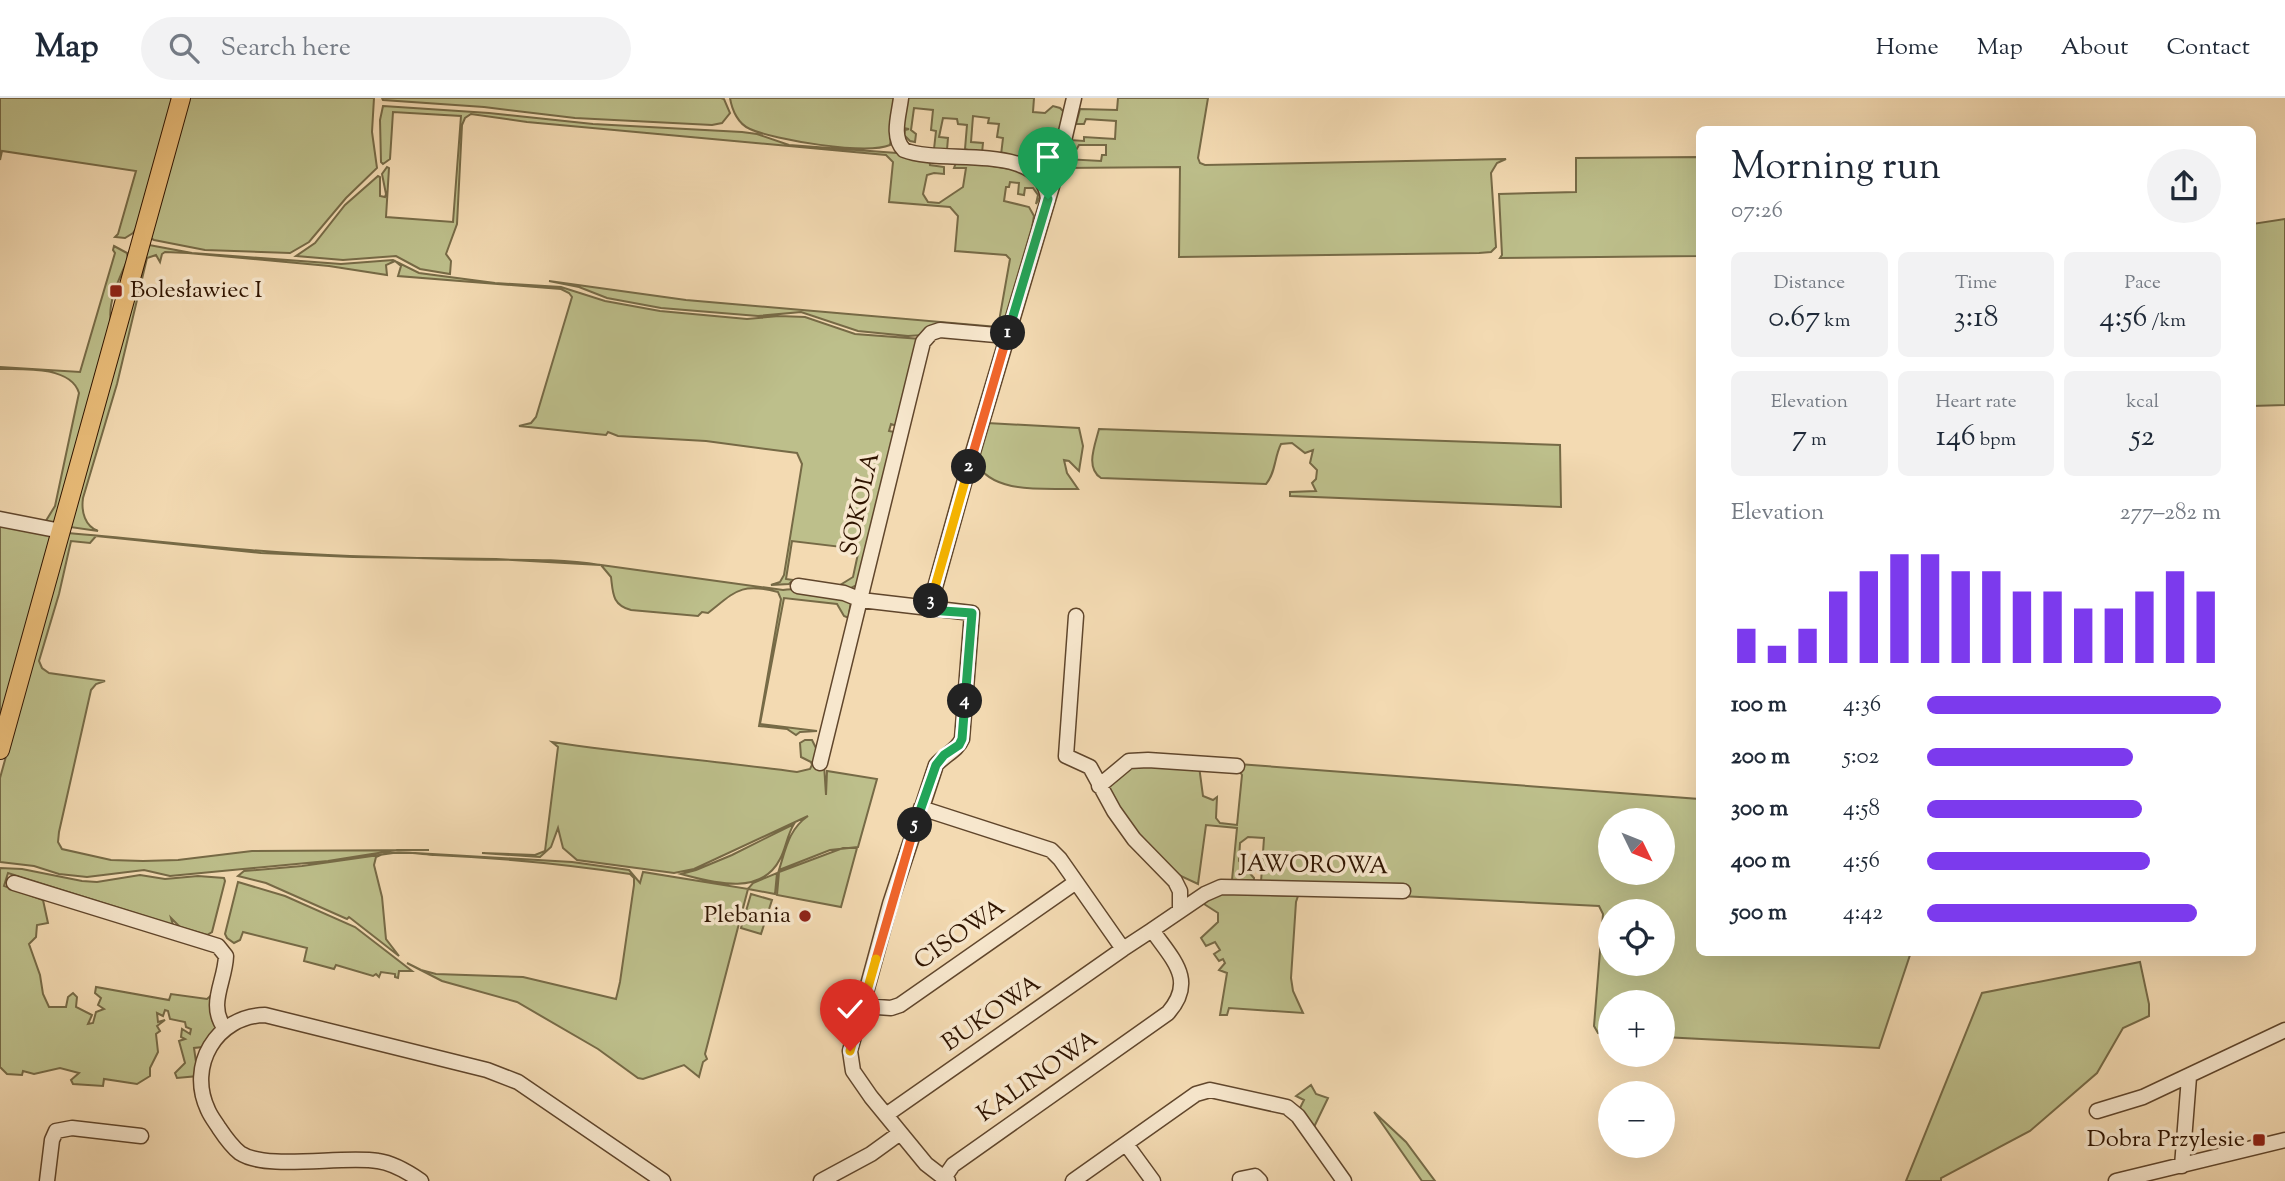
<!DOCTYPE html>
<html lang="en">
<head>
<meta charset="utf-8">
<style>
	body { margin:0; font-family:"Sorts Mill Goudy",serif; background:#f2f2f3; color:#1f2937; height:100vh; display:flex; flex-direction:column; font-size:26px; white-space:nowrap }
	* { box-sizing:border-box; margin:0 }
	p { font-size:23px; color:#747a83 }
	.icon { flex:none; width:38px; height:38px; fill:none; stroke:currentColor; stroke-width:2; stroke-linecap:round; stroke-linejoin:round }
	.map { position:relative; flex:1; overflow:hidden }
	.drawer { position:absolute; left:1696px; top:28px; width:560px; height:830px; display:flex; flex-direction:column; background:#fff; border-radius:10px; box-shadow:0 7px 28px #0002 }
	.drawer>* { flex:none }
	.needle { width:46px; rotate:133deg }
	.controls { position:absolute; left:1598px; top:710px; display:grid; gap:14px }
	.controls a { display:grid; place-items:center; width:77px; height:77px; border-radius:50%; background:#fff; box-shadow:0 7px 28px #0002; font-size:35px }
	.pin { position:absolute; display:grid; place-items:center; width:60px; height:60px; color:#fff; margin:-72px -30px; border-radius:50% 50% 50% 0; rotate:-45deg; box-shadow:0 0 7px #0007 }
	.pin .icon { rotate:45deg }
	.km { position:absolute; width:35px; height:35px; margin:-18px; border-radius:50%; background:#222; color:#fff; font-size:19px; line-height:35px; text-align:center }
	.round { display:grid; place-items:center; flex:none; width:74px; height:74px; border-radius:37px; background:#f2f2f3 }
	.overview { display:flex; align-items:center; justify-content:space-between; height:119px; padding:0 35px }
	h1 { font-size:38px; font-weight:600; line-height:52px }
	.stats { display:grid; grid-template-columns:repeat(3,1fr); gap:10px; height:119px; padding:7px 35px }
	.stats div { display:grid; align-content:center; border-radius:10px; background:#f2f2f3; text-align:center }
	.stats b { font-size:30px; font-weight:600 }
	.stats small { font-size:19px; font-weight:400 }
	.stats p { font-size:19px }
	.chart { height:196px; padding:14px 35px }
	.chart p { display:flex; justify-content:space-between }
	.chart svg { width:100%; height:126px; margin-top:7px; stroke:#7c3aed; stroke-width:6 }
	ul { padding:0 35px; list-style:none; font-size:23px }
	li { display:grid; grid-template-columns:112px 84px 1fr; align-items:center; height:52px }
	li i { height:18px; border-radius:9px; background:#7c3aed }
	header { display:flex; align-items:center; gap:42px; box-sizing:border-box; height:98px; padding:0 35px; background:#fff; border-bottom:2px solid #e0e1e3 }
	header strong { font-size:33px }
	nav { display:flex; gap:38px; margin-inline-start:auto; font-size:24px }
	.search { width:490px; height:63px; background:#f2f2f3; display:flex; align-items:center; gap:18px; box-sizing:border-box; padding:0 24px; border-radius:38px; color:#747a83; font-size:26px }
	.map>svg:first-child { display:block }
	.green { fill:#bdbf8b; stroke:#766a46; stroke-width:2; fill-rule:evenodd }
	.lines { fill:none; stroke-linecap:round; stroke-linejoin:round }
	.minor-casing { stroke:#60462c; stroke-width:17 }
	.major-casing { stroke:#2f1400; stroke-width:20 }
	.minor { stroke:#f7e7cd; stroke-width:14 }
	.major { stroke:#eabd79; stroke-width:18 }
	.split-1-casing { stroke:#fff; stroke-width:14 }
	.split-2-casing { stroke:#fff; stroke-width:14 }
	.split-3-casing { stroke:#fff; stroke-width:14 }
	.split-4-casing { stroke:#fff; stroke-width:14 }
	.split-5-casing { stroke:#fff; stroke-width:14 }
	.split-6-casing { stroke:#fff; stroke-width:14 }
	.split-7-casing { stroke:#fff; stroke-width:14 }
	.split-1 { stroke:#22a559; stroke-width:9 }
	.split-2 { stroke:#f0652b; stroke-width:9 }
	.split-3 { stroke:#f5b400; stroke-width:9 }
	.split-4 { stroke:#22a559; stroke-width:9 }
	.split-5 { stroke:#22a559; stroke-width:9 }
	.split-6 { stroke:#f0652b; stroke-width:9 }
	.split-7 { stroke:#f5b400; stroke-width:9 }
	.poi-dot { fill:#8f2418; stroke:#f7e7cd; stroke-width:2.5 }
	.labels { text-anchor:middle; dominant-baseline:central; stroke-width:7; stroke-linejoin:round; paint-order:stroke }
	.poi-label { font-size:24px; fill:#2f1400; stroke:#f7e7cd; text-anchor:end }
	.street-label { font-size:24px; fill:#2f1400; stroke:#f7e7cd }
</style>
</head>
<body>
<header>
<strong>Map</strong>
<div class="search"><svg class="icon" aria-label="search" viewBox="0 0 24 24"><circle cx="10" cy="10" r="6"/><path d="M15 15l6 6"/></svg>Search here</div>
<nav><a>Home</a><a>Map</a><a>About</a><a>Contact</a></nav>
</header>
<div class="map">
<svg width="2285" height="1083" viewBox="0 0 2285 1083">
	<rect width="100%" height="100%" fill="#f3dab2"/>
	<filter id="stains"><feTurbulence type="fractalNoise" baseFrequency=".00286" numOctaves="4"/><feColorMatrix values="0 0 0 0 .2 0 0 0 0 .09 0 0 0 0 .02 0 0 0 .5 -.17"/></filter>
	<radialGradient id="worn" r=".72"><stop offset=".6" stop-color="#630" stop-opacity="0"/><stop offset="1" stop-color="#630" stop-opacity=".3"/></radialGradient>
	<path class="green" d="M0 0H175L140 125 133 135 125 140 115 139 118 136 136 73 2 53 0 62Z
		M188 0H374L372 34 377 70 346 100 309 144 290 155 205 152 154 142 150 140Z
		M382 0H721L724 1 730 15 722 25 712 27 575 20 484 9 383 2Z
		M730 0H898L890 47C866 57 774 42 750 31 738 26 732 12 730 0Z
		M904 0H1034L1033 14 1045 15 1053 8 1060 10 1065 15 1048 86 1001 57 1003 40 997 39 999 26 988 25 989 20 973 18 971 44 983 45 982 55 968 54V52L965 51 967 27 958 26 957 21 943 20 939 39 948 40 947 52 934 51 936 33 931 32 933 12 914 10 911 32 916 36 915 44 910 43 904 37 905 32 909 31 903 30 902 38 911 49 901 45Z
		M1118 0H1208L1198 60 1200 65 1205 67 1506 61 1497 65 1491 75 1496 149 1491 154 1479 155 1179 159 1180 69 1062 70 1065 61 1101 63 1102 57H1106V47H1079L1075 54H1067L1070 42 1084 43V39L1115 41 1116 23 1086 21 1084 26H1076L1080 11 1117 12Z
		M383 8 489 15 593 26 742 34 757 36 789 47 897 55 929 60 930 67 944 69V76L934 75 927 77 923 96 928 104 939 105 963 89 966 70H954L957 62 1029 74 1042 96 1036 106 1038 97 1033 90H1025L1024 97 1018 96 1019 85 1010 84 1009 89H1006L1004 103 1029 109 1034 118C1029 147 1020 210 1002 232L908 238 858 233 801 214 758 218 661 210 607 200 579 189 549 183 686 202 998 229 1010 161 1006 157 955 153 958 118 950 109 889 104 893 64 886 57 527 24 471 16 465 20 462 27 457 126 446 156 451 163 450 176 420 171 396 158 343 162 296 158 315 145 345 107 378 78 380 79V98L385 99 386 96 382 76 387 69 389 70 386 119 453 124 461 18 393 14 390 61 383 66 381 64 380 22Z
		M1699 59V158L1500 160 1502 157 1499 96 1576 94V60Z
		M2285 121V307L2252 308V126Z
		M149 147 192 155 341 166 393 162 419 175 495 185 561 189 605 203 660 213 747 221 779 218 805 219 855 236 921 241 897 328 891 326 889 333 894 334 857 487 851 490 837 489 853 479 859 451 792 443 786 481 793 482 789 486 771 487 780 484 784 477 802 366 797 355 706 343 618 338 608 334 606 337 596 336 519 328 531 325 536 319 572 199 569 195 561 191 398 178 401 168 395 163 386 167 387 177 329 168 188 155 165 154 162 156 160 164 156 157 147 160 117 286 83 400C81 414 85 428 98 433L70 429Z
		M114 148 127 155 128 161C120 179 107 204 111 225L56 424 44 426 55 408 79 295C71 268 23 271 0 271V269L80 274 115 155 113 152Z
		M987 325 1079 330 1083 348 1079 373 1069 363 1064 362 1067 375 1078 391C1046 390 992 397 976 364Z
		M1099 331 1560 347 1561 409 1290 398V394L1316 393 1312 385 1316 381 1317 372 1310 365 1313 352 1305 355 1292 345 1281 346C1274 360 1276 374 1266 386L1101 380C1085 370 1095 347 1099 331Z
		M0 424 47 434 51 439 0 626Z
		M68 435C162 443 256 455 350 458 383 459 417 460 451 461 501 463 551 459 600 467L496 461 353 459 261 455 96 438 90 445 71 443 59 496 39 563 42 570 49 575 105 583 96 586 91 592 59 734 58 744 62 751 111 762 143 763 178 762 252 753 429 752H397L328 763 170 778 144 772 87 779 59 776 34 768 0 764V680Z
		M601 467 783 492C796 489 839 496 851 504L849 515 853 516 851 521 844 518 837 506 784 500 760 626 817 633 800 634 796 637 787 631 759 628 781 501 778 494C740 484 735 494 708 515L702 514 698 518 631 512C612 507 613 495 611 479Z
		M805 642H812L824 666 826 697 827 673 877 681 858 749 830 752 779 772C786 750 789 731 808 718L694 771 674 775 577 762 563 750 558 730 551 749 540 759 482 755 535 757 545 753 558 649 552 644C630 656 715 663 797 674L810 671 812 667 811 664 801 659 800 645Z
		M1238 666 1699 701V854H1911L1879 950 1663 939 1662 905H1610V936L1598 935 1594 928 1603 816 1599 808 1319 794 1261 784 1264 740 1248 739 1240 745 1239 763 1254 780V784L1232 782 1237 730 1206 727 1198 786 1170 773 1138 741 1106 687 1125 669 1199 668 1203 698 1213 702 1217 699 1216 720 1220 725 1237 727 1242 677 1238 671ZM1610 723H1662V775H1610ZM1610 814H1662V866H1610Z
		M794 726C787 737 786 750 780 761 761 799 712 784 681 776L696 772 732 757Z
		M843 750H857L841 809 777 797 779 774Z
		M393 755H415L572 764 629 772 640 785 643 774 748 791 753 785 777 775 775 796 748 791 705 956 707 961 703 964 699 979 684 967 643 981 638 980 598 951 517 904 442 883 407 865 421 872 436 876 523 879 616 901 620 884 634 787V780L630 776C565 766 500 760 435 757 417 756 392 751 376 759L374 767 382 799 386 841 399 858 349 819 347 821 266 785 238 778 244 773 302 768Z
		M0 770 22 771 82 783 97 784 140 777 165 781 198 778 224 780 225 783 212 834 207 837 180 829 171 820 173 827 8 775 4 788 43 802 48 825 37 827 36 839 29 846 40 877 43 896 49 909H66L68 899 73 895 77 899 76 909 92 917 88 926 93 925 96 914 104 911 98 907 101 900 95 895 96 889 169 902 171 896 207 901 216 893V933L203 949 194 950 198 978 177 980 175 975 185 965 179 943 185 941 181 939 182 931 190 936 191 931 186 929 185 924 170 921 168 913 165 912 163 918 157 915 158 924 165 922 157 928 160 933 156 936 158 954 150 970V978L137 986 104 981 103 988 73 986 71 982 79 975 60 970 34 976 23 973 22 977 7 976 0 969Z
		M238 784 285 798 355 829 412 873H399L398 880 395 879V876L381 874 379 879 376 876 373 878 336 867 334 871 304 863 307 850 243 834 240 842 234 845 227 840 225 836Z
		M1214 795 1298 798 1296 804 1291 880 1293 893 1303 915 1229 910 1227 917H1220L1227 875 1219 872 1225 865 1223 861 1219 863 1214 856 1220 852 1215 844 1206 848 1201 840 1218 824V815L1204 806 1203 801Z
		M751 796 772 802 761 836 741 830Z
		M2140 864 2149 906V918L2123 930 2097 975 2030 1033 1941 1080V1083H1906L1982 895Z
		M1311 987 1316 996 1328 1000 1314 1029 1300 1010 1304 1002 1296 998Z
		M1374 1014 1406 1044 1435 1083H1422Z"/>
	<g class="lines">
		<g class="minor-casing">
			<path id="minor" d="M901 0C899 17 891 39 904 52 943 68 1042 42 1048 101
				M0 421 61 433
				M798 488 844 495 861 502 972 515 962 641C957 653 944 657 936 667L890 806 850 953 853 973 871 999 926 1066 948 1083
				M929 511 968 371 1058 68 1074 0
				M1076 518 1066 658 1090 669 1114 713 1134 741 1175 783 1180 793V812
				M820 665 923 244 931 235 940 232 1007 238
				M1099 688 1129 663 1148 662 1237 668
				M921 710 1051 752 1060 761 1123 851 1152 832C1172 861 1197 882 1168 915L953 1067 944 1080
				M14 785 218 848 226 858C225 885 207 906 225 931
				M1152 832 1205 796 1221 789 1403 793
				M863 908 891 910 900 907 1076 784
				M2097 1013 2143 999 2285 932
				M886 1017 1123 851
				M1126 1046 1153 1083
				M2182 1068 2189 979
				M1240 1081 1255 1078 1260 1083
				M47 1083 52 1042 56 1033 72 1030 141 1038
				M421 1083C408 1074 393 1065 378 1063 343 1057 267 1073 240 1055 231 1048 225 1039 219 1030 216 1025 211 1019 208 1012 187 968 216 918 265 917L487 972 518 984 663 1083
				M821 1083 871 1056 900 1035
				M1073 1083 1196 996 1210 992 1287 1009 1298 1018 1344 1083
				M2116 1083 2285 1042"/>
		</g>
		<g class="major-casing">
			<path id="major" d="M0 652 181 0"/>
		</g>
		<use href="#minor" class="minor"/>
		<use href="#major" class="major"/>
	</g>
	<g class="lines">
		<g class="split-1-casing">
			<path id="split-1" d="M1008 235 1048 101"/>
		</g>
		<g class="split-2-casing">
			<path id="split-2" d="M969 369 1008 235"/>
		</g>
		<g class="split-3-casing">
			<path id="split-3" d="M931 503 969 369"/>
		</g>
		<g class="split-4-casing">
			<path id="split-4" d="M931 503 929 512 972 515 965 603"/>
		</g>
		<g class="split-5-casing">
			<path id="split-5" d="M915 727 936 667 944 657 959 647 962 641 965 603"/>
		</g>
		<g class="split-6-casing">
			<path id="split-6" d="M876 861 915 727"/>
		</g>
		<g class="split-7-casing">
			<path id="split-7" d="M850 953 876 861"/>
		</g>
		<use href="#split-1" class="split-1"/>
		<use href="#split-2" class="split-2"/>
		<use href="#split-3" class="split-3"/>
		<use href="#split-4" class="split-4"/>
		<use href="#split-5" class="split-5"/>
		<use href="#split-6" class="split-6"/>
		<use href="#split-7" class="split-7"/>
	</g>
	<g class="poi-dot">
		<rect x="109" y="186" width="14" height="14" rx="3.5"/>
		<circle cx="805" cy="818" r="7"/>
		<rect x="2252" y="1035" width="14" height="14" rx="3.5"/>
	</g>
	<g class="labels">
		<g class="poi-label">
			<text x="130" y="193" text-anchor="start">Bolesławiec I</text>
			<text x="791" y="818">Plebania</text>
			<text x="2245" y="1042">Dobra Przylesie</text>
		</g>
		<g class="street-label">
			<text transform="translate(861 406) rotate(-77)">SOKOLA</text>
			<text transform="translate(1314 768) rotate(1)">JAWOROWA</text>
			<text transform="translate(960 837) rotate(-35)">CISOWA</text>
			<text transform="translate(992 916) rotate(-35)">BUKOWA</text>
			<text transform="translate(1038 979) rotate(-35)">KALINOWA</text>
		</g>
	</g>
	<rect width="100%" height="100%" filter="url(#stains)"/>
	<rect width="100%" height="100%" fill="url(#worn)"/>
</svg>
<div class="controls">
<a><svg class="needle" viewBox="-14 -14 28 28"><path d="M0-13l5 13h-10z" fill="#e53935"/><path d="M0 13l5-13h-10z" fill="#747a83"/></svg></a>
<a><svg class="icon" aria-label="locate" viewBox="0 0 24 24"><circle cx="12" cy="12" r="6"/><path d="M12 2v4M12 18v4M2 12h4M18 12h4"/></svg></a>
<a>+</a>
<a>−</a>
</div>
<div class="pin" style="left:1048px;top:101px;background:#1e9e55"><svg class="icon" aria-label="arrive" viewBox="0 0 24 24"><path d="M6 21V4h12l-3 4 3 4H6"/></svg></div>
<div class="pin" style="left:850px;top:953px;background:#d93025"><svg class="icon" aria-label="check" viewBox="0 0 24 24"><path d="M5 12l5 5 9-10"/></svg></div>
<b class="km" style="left:1008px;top:235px">1</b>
<b class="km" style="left:969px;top:369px">2</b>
<b class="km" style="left:931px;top:503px">3</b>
<b class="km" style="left:965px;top:603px">4</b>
<b class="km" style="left:915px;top:727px">5</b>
<section class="drawer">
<div class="overview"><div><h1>Morning run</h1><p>07:26</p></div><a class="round"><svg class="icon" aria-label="share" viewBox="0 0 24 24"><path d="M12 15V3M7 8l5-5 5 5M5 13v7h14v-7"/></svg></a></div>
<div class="stats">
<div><p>Distance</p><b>0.67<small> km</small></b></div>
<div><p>Time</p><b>3:18</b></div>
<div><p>Pace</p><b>4:56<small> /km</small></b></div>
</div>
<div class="stats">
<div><p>Elevation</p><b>7<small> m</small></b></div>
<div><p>Heart rate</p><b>146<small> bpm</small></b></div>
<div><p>kcal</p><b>52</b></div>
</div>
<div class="chart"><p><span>Elevation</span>277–282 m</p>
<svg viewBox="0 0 160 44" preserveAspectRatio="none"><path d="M5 44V32M15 44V38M25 44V32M35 44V19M45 44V12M55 44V6M65 44V6M75 44V12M85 44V12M95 44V19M105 44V19M115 44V25M125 44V25M135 44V19M145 44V12M155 44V19"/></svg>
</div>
<ul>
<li><b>100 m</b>4:36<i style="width:100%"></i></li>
<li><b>200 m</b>5:02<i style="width:70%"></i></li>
<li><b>300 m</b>4:58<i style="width:73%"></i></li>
<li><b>400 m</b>4:56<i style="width:76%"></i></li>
<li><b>500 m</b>4:42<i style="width:92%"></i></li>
</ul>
</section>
</div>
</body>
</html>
